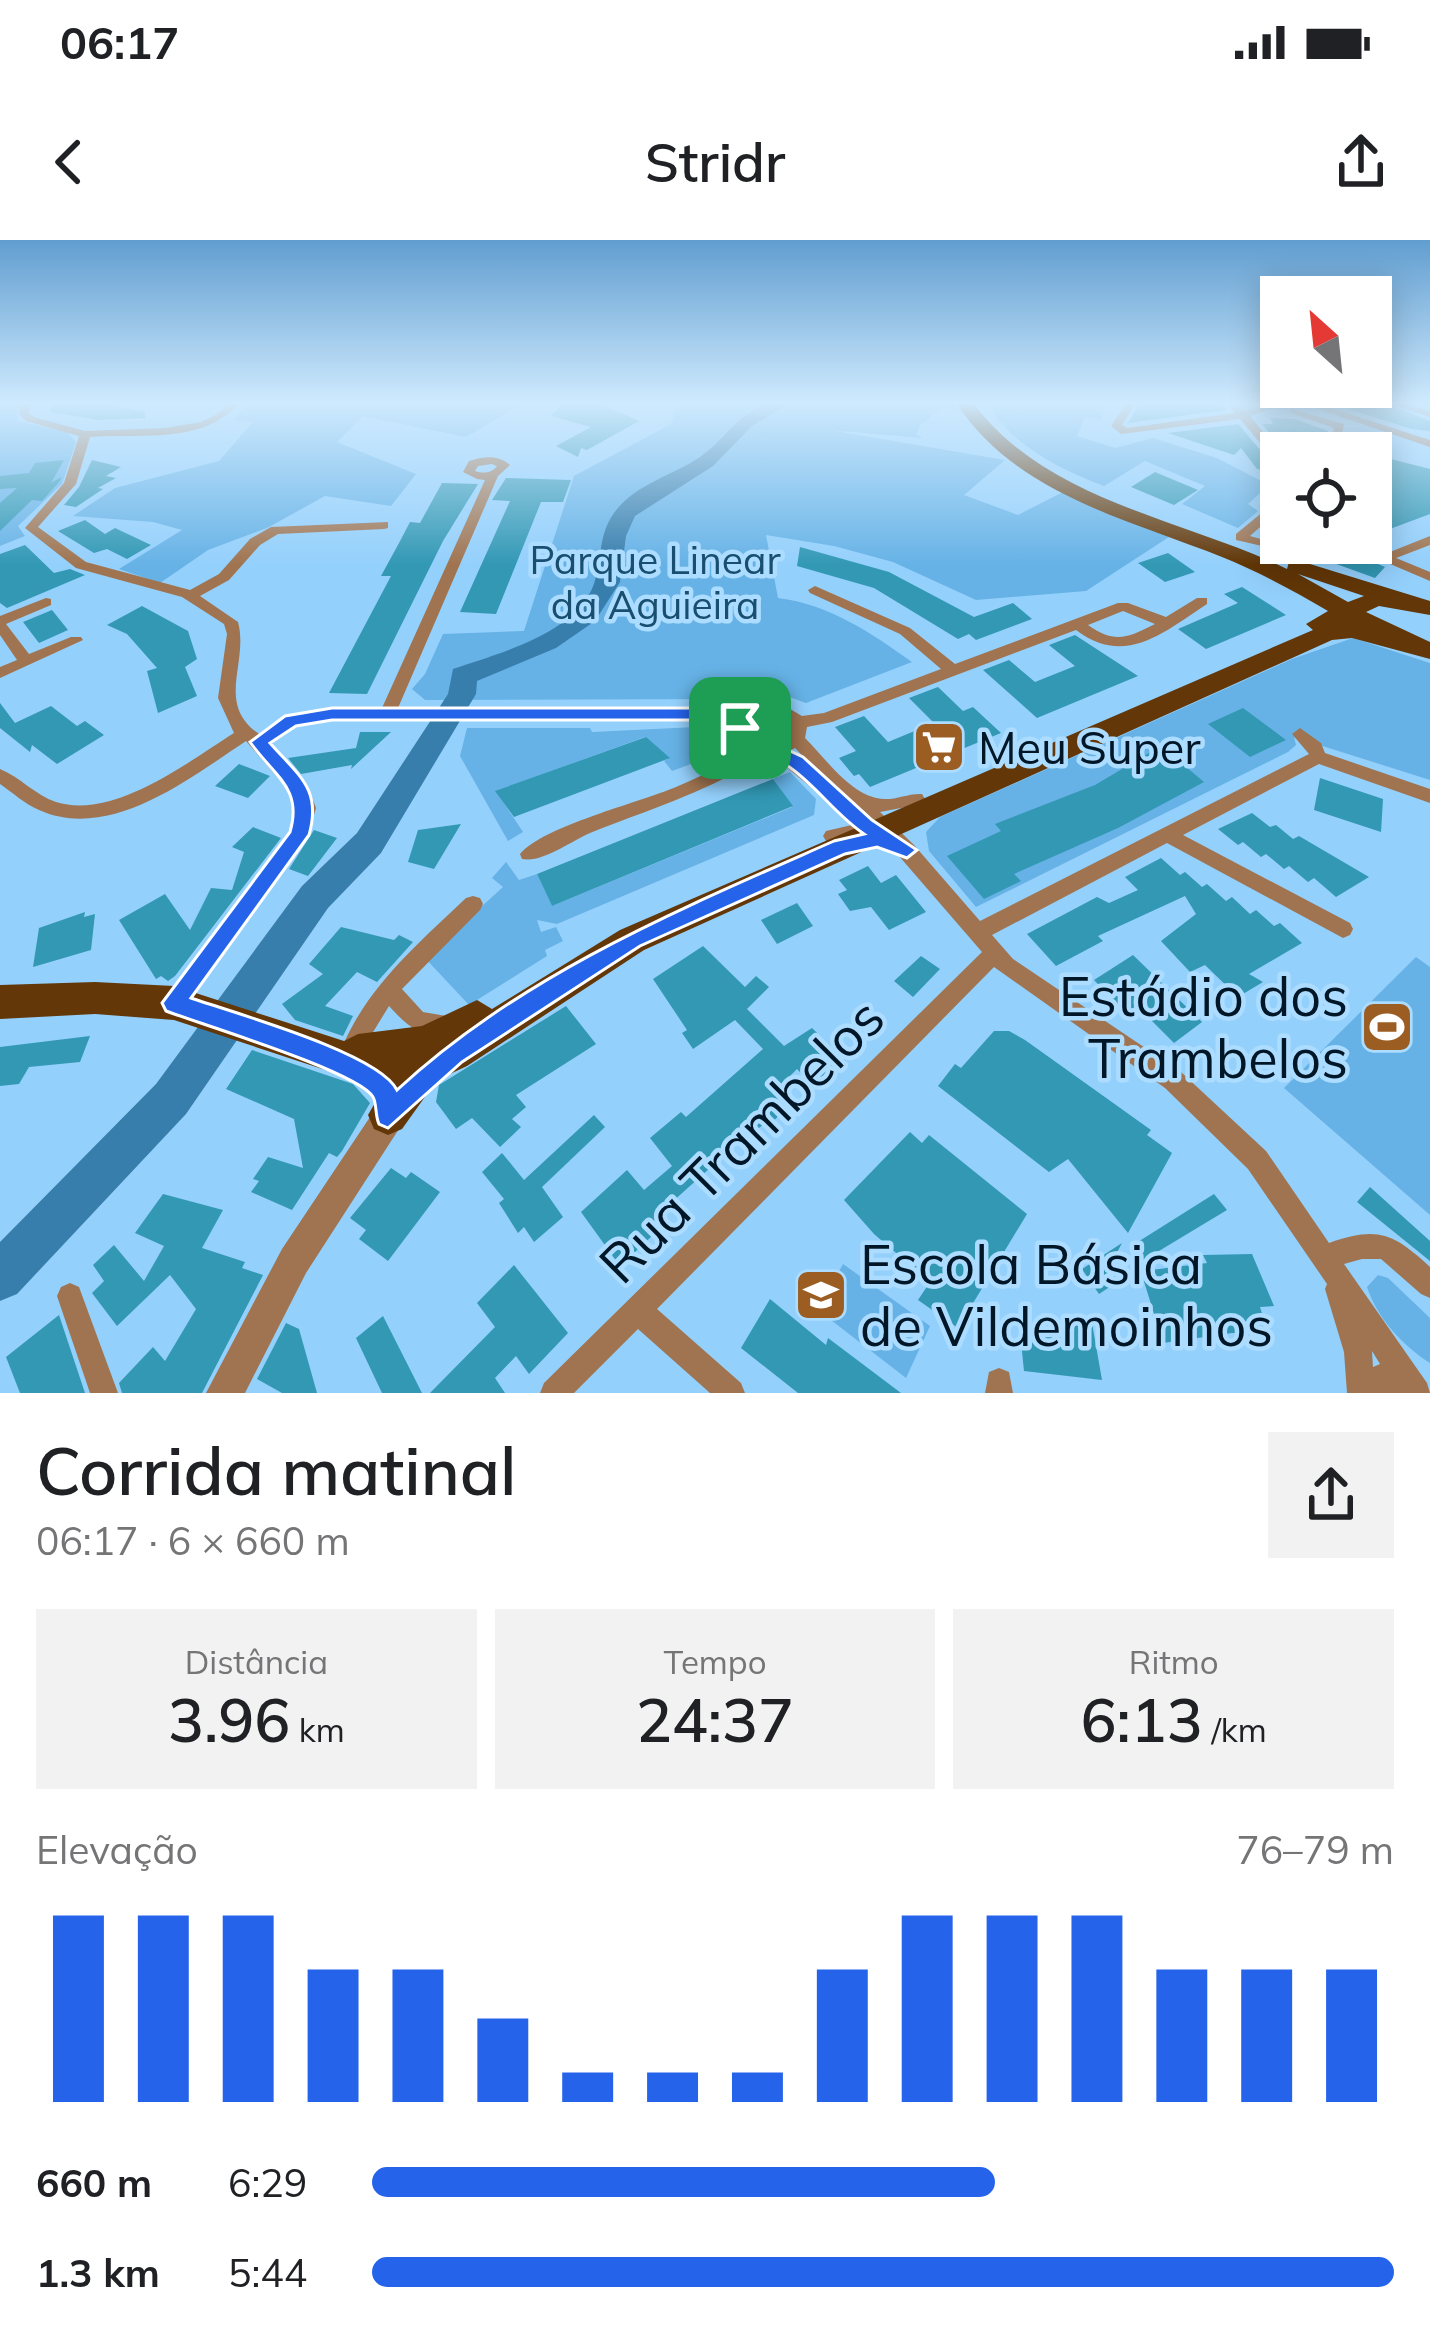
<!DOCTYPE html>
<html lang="pt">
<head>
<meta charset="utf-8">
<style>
	body { margin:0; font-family:Mulish,sans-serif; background:#f2f2f2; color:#202124; height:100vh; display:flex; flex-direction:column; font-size:45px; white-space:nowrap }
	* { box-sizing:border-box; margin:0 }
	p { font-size:39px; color:#757577 }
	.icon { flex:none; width:66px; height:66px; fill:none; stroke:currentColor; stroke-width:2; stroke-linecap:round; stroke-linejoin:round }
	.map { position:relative; height:1153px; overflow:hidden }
	.panel { display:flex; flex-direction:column; background:#fff; flex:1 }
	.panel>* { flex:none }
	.needle { width:78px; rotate:333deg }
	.tools { position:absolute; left:1260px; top:36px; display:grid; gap:24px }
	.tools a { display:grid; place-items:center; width:132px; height:132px; border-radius:0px; background:#fff; box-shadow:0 6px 30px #0003; font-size:60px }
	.pin { position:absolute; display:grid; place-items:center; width:102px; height:102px; color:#fff; margin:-51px; border-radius:24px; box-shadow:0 6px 18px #0006 }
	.round { display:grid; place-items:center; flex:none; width:126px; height:126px; border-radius:0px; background:#f2f2f2 }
	.overview { display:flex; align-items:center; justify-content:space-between; height:204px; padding:0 36px }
	h1 { font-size:66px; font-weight:600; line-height:90px }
	.stats { display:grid; grid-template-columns:repeat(3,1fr); gap:18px; height:204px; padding:12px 36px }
	.stats div { display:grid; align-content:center; border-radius:0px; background:#f2f2f2; text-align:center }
	.stats b { font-size:60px; font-weight:600 }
	.stats small { font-size:33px; font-weight:400 }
	.stats p { font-size:33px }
	.chart { height:336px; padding:24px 36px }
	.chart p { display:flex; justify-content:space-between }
	.chart svg { width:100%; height:216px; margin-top:12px; stroke:#2563eb; stroke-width:6 }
	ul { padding:0 36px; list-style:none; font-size:39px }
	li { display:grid; grid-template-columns:192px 144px 1fr; align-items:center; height:90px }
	li i { height:30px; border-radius:15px; background:#2563eb }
	.status { display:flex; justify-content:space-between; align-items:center; height:84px; padding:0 60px; background:#fff; direction:ltr }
	.status svg { height:33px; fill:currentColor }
	header { display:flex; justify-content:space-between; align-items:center; height:156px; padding:0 36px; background:#fff; font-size:54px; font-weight:600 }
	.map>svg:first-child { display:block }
	.green { fill:#66b2e6 }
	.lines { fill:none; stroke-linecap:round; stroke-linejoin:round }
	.river { fill:#387eac; fill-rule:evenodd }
	.building { fill:#3298b4 }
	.minor { fill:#a07450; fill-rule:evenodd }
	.tertiary { fill:#a07450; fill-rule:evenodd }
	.primary { fill:#633707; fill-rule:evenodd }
	.route { fill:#2563eb; stroke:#fff; stroke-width:3; fill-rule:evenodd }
	.labels { text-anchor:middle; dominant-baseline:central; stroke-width:9; stroke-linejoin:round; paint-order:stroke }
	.far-park-label { font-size:39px; fill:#184e6f; stroke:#acdcff }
	.poi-label { font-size:45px; fill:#011727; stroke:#acdcff; text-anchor:start }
	.near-poi-label { font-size:54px; fill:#011727; stroke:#acdcff; text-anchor:end }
	.near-street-label { font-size:54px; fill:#011727; stroke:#acdcff }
</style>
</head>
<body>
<div class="status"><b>06:17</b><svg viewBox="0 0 49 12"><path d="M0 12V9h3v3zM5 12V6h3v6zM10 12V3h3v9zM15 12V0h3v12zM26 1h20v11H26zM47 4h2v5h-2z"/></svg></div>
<header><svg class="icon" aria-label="back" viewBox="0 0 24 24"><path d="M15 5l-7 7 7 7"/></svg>Stridr<svg class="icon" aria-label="share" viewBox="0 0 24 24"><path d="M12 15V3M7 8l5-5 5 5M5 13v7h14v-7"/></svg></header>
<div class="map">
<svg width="1430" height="1153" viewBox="0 0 1430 1153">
	<rect width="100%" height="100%" fill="#94d0fc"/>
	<path class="green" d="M0 164H18L17 181 67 192 76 202 62 244 18 286 25 296 0 306Z
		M247 164H522L466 197 363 176 337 202 416 234 391 266 325 256 267 288 208 310 160 343 119 329 182 290 153 282 73 276 115 248 219 221 253 182 234 180Z
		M678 164H765L747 175 764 178 789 164H955L957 170 944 167 920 185 916 194 922 198 829 190 1005 220 964 255 1018 275 1063 252 1172 295 1086 351 976 360 893 322 834 306 766 295 778 358C829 364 871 393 912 422L806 463 781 454 741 459 425 460 412 449 425 434 443 394 524 391 574 236 671 184Z
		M987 164H1108L1100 180 1085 177 1077 196 1115 208 1153 198 1217 218 1269 245 1248 264 1258 271 1238 288 1182 264 1205 246 1145 221 1104 246C1059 229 1013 206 987 164Z
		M1353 398 1430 423V540L1294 497 1296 505 1288 512 976 667 929 611 926 592 940 577 1292 419Z
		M696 487 721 498 724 512 672 531 664 521 669 518 645 497 496 551 523 592 508 601 460 516 467 488H590L592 492Z
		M790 532 816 559 814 575 557 684 537 680 541 692 556 687 563 701 545 710 547 716 469 765 425 718 503 647 492 638 506 622 519 640 537 634 552 666 792 567 773 539Z
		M1416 717 1430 727V975L1284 848Z
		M843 1024 930 1086 906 1138 818 1070Z
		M1378 1035 1388 1038 1430 1078V1123C1403 1106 1377 1078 1367 1047Z"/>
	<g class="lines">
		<path class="river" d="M764 164H788L752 186 713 226 635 276 626 296 620 342 595 381 556 408 477 441 476 454 381 613 328 668 186 874 17 1054 0 1061V1002L156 844 302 646 357 593 448 454 453 429C497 414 576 394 594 344 602 320 598 295 614 273 635 244 672 236 700 217 724 200 736 177 764 164Z"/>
	</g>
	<path class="building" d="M51 164H106L145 172V178L99 180 51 172Z
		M562 164H601L639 181 587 210 581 208 578 217 556 206 591 187 551 176Z
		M1139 164H1220L1227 170 1128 183Z
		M1332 164H1387L1430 181V191L1412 189Z
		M1270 178 1295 179 1328 191 1322 213H1285L1262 184H1273Z
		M1238 184 1273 225 1271 232 1257 229 1241 208 1234 215 1168 193Z
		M1371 214 1430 229V274L1371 296Z
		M64 220 51 243 61 237 60 241 42 261 32 260 0 291V263L17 248 0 249V236L29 233 35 223Z
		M92 220 121 227 106 236 116 238 98 248 103 249 76 267 64 265 79 247Z
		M1155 232 1198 250 1174 265 1131 247Z
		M506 238 571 240 563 262H541L496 374 460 372 510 261 492 260Z
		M442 243 478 244 443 301 367 454 329 453 391 336H381L399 303 410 282 420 283Z
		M85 280 105 294 115 288 151 305 127 319 107 309 94 313 58 291Z
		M1326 303 1341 308 1385 327 1375 338 1281 304Z
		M25 305 54 333 70 329 85 335 7 368 0 363V314Z
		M800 307 889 332 974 377 1013 363 1032 379 976 400 969 394 958 399 874 348 797 326Z
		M1168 313 1195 332 1165 342 1138 323Z
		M1242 347 1286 375 1206 409 1178 389 1238 363 1224 354Z
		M142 366 188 391 197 419 185 427 197 456 158 473 147 431 157 428 127 394 107 385Z
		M52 370 68 390 39 403 23 382Z
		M1075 395 1138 436 1037 478 983 430 1009 420 1035 442 1075 426 1049 405Z
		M938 447 963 471 973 467 1001 493 870 547 859 534 854 536 839 518 856 511 835 487 864 476 888 502 934 483 909 458Z
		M0 463 15 483 51 466 77 486 85 481 104 495 57 524 32 505 30 512 0 488Z
		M1243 468 1286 500 1250 517 1208 484Z
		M360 492H391L351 529 352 525 301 534 288 518 356 508Z
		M646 497 670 518 514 577 495 551Z
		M1161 506 1204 542 1118 588 1014 634 1021 641 984 659 947 616 1001 591 995 584 1095 545Z
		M239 524 270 536 248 558 215 546Z
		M1320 538 1383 559 1381 592 1314 570Z
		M773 539 793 566 552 666 537 634Z
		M1252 573 1270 587 1276 585 1293 599 1299 596 1369 637 1336 657 1314 638 1308 642 1289 626 1284 629 1266 614 1261 617 1243 602 1238 605 1218 589Z
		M461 584 434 629 408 622 418 590Z
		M253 587 281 598 175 736 168 741 161 736 156 739 119 680 165 654 190 690 211 648 232 650 244 612 232 607Z
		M314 590 337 598 308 636 289 629Z
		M1161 618 1180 635 1185 632 1202 647 1207 644 1226 661 1232 657 1250 674 1256 670 1274 686 1280 683 1302 703 1249 734 1263 742 1238 757 1205 725 1190 732 1161 701 1196 674 1185 656 1098 696 1103 701 1056 726 1027 694 1097 657 1109 663 1138 650 1125 637Z
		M868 626 881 643 896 635 926 672 889 690 871 667 850 671 838 654 847 650 839 640Z
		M797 663 813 686 777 704 761 680Z
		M85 672 84 677 95 674 91 710 33 727 39 688Z
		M341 687 394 700 399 695 413 702 377 742 357 732 325 766 353 776 343 796 295 780 282 764 323 734 309 724Z
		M703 706 745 747 756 736 769 747 747 769 784 806 812 788 846 821 816 849 797 829 773 853 787 868 766 888 763 885 739 902 661 972 668 981 620 1026 581 972 627 930 644 950 672 926 650 898 681 872 686 877 763 809 735 780 693 809 682 793 687 790 653 739Z
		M1133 715 1202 782 1174 803 1138 767 1127 774 1094 740Z
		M921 716 940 729 913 757 894 741Z
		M566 766 596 804 516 855 526 867 512 879 521 887 500 907 472 878 456 889 436 862 439 845Z
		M994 791H1009L1025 800 1151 890 1147 895 1172 913 1128 993 1068 919 1049 932 938 846 955 824 961 828Z
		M90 796 80 822 29 827 19 844 0 846V807Z
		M252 810 353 844 370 863 342 911 337 917 329 913 292 970 251 952 259 941 253 939 268 917 303 928 294 879 226 849Z
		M594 875 605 887 542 947 563 977 534 1002 524 987 518 993 499 963 504 959 482 932 502 913 524 940Z
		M910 892 922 903 929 895 1027 974 958 1088 918 1060 930 1042 874 994 844 960Z
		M391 928 406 938 411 932 440 952 388 1021 359 999 366 990 350 978Z
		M1370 947 1430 1001V1021L1357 962Z
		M163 954 223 970 202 1008 245 1022 242 1028 263 1035 202 1153H122L119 1143 153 1107 165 1121 196 1069 170 1035 117 1086 92 1053 104 1041 93 1025 114 1005 144 1041 164 1006 135 993Z
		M1214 954 1227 970 1144 1020 1133 1005Z
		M1122 1003 1111 1024 1118 1034 1132 1032 1099 1054 1082 1029Z
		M1252 1014 1274 1066 1260 1067 1268 1093H1232L1163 1103 1142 1035 1155 1034 1151 1030 1207 1023 1203 1015Z
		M514 1025 568 1093 529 1134 516 1116 495 1138 505 1153H430L495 1087 477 1063Z
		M770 1059 826 1105 828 1098 901 1153H798L741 1108Z
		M59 1075 85 1153H20L6 1117Z
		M383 1076 422 1153H382L356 1098Z
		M1019 1082 1092 1083 1102 1140 1024 1131Z
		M286 1083 299 1089 317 1153H282L257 1139Z"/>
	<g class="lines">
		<path class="minor" d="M20 164H30L29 173 34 177 85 191 165 188 201 182 217 174 228 164H239C201 205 141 193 90 197L76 244 38 287 86 322 190 350 219 334 250 299 271 287 388 282V288L384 289 278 294 260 305 229 340 200 356 238 382C249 423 215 464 259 494L292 474 332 468H382L485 240 477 239 463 232 469 221C484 217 497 214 510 225L498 236 398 468H734L768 465 790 469 802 476 824 473 941 429 900 394 810 353 808 350 815 346 910 388 955 424 1118 363H1128L1166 377 1197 358H1207V364C1163 393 1125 427 1076 390L832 482 807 487 805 498C826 519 852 557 883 559 896 560 909 553 922 554L925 559 922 564 880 572 914 605 980 681 1309 514 1292 494 1300 488 1321 503 1325 513 1430 549V563L1319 524 1183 595 1350 683 1353 689 1350 695 1343 698 1167 603 992 695 1013 719 1181 832 1266 911 1329 1003C1378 986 1393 993 1430 1027V1058L1421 1054 1381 1019H1362L1344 1024 1427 1143 1430 1153H1347L1344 1112 1325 1049 1327 1044 1248 929 1165 848 994 727 657 1069 741 1143 745 1153H710L638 1089 574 1153H540L544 1143 982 712 886 601 876 600 870 595 832 603 826 601 823 596 826 591 856 584 768 512C713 551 652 568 590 593 571 601 543 623 522 619L520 614C544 586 638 563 676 547 702 536 727 524 751 507L740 486 746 478 332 480 296 485 269 503 310 552 316 568 308 595 182 770 174 773 166 770 163 763 166 756 291 592 298 568 293 555 246 501C190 538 110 602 39 570 25 564 13 553 0 544V529C20 537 35 555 56 562 114 580 188 522 234 493L218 458 227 394 224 384 182 357 76 328 25 288 64 243 79 196 26 181 19 174ZM492 224 497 226C492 233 483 234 475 231L478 226ZM1123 371 1155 384C1127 398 1115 404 1088 385ZM768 476 780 477 791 484 789 497 781 501 763 498 757 487ZM795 508 829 543 789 511ZM1372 1111 1380 1124 1373 1127 1372 1112Z
			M1125 164H1135L1122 185 1127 188 1235 173 1231 168 1236 165 1245 171 1270 164H1285L1250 176 1281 214V224L1277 223 1240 179 1121 194 1111 186Z
			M1303 164H1318L1430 200V207Z
			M1391 164H1406L1430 171V177Z
			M1291 169 1344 184 1338 213H1326L1334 188 1291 173Z
			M1281 257V268L1274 274 1281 277V285L1268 280 1250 296 1275 303V309L1236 300V294Z
			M1430 296V305L1396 318 1430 332V341L1341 303H1358L1385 314Z
			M46 358 51 359V365L6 384 29 414 71 397H81L83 400 0 438V427L17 420 0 395V376Z
			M473 656 480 658 483 664 480 670 402 749 423 772 458 778 461 785 458 792C424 801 410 789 389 766L367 802 371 812 368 820 360 823 352 820 344 803C370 744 420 702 466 658Z
			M70 1043 79 1047 118 1153H90L57 1056 61 1047Z
			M999 1128 1009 1132 1013 1153H985L989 1132Z"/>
		<path class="tertiary" d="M395 851 406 856 411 867 406 878 306 1033 245 1153H206L282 1009 384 856Z"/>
		<path class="primary" d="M957 164H974C1048 262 1182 278 1287 329L1289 322 1297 320 1430 361V375L1379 366 1366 372 1430 402V419L1352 398 1332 400 644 710 467 826 437 840 402 889 388 895 374 889 368 875 383 849 174 780 95 774 0 779V745L95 742 174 746 344 801 358 794 422 786 477 760 492 769 620 690 1313 390 1306 384 1328 371C1294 351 1259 332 1222 317 1127 279 1016 254 957 164ZM1298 334 1364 356 1348 362Z"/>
	</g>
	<linearGradient id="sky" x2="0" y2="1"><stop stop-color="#619ed0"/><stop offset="0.5" stop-color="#cfeafe"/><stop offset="1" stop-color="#cfeafe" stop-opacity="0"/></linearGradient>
	<rect width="1430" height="325" fill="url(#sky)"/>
	<path class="route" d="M332 468H700L746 483 764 499 803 517 872 580 917 610 907 618 877 607 845 614 640 706 462 822 388 888 379 884C375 876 377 864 373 857 359 832 200 784 166 771L162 763 290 592C303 548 274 536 250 502L285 476ZM332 480H699C726 490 769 511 792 529 818 548 837 576 864 594L834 601C680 669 522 734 397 850 379 813 234 773 191 758L309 595C322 549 299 536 270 503L296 486Z"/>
	<defs>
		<g id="supermarket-square" transform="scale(2.7)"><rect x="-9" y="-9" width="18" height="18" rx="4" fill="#9b5d22" stroke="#acdcff"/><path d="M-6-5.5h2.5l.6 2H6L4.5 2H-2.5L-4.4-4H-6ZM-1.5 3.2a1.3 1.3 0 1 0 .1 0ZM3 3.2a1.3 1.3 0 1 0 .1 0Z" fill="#fff"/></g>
		<g id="stadium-square" transform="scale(2.7)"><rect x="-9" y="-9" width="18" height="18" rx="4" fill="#9b5d22" stroke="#acdcff"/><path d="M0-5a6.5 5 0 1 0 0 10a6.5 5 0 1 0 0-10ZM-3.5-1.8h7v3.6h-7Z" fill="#fff"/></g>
		<g id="school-square" transform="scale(2.7)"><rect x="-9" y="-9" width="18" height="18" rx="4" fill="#9b5d22" stroke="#acdcff"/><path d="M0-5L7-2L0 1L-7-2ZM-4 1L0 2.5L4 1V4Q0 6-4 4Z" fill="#fff"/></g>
	</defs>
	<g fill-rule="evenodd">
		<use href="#supermarket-square" x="939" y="507"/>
		<use href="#stadium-square" x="1387" y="787"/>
		<use href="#school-square" x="821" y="1055"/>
	</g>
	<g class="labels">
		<g class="far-park-label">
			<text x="655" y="319">Parque Linear<tspan x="655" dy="45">da Aguieira</tspan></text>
		</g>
		<g class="poi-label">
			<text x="978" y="507">Meu Super</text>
		</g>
		<g class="near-poi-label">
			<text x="1348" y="756">Estádio dos<tspan x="1348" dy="62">Trambelos</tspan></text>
			<text x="860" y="1024" text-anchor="start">Escola Básica<tspan x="860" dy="62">de Vildemoinhos</tspan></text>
		</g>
		<g class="near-street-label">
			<text transform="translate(741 900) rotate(-45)">Rua Trambelos</text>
		</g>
	</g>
</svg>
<div class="tools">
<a><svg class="needle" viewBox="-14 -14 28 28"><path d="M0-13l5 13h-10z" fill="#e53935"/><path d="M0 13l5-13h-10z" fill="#757577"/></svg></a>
<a><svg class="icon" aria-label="locate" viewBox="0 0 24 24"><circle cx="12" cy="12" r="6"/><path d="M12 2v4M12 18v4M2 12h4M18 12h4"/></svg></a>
</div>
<div class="pin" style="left:740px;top:488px;background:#1e9e55"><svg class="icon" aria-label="arrive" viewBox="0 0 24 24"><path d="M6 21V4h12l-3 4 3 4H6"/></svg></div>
</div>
<section class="panel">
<div class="overview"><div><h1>Corrida matinal</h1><p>06:17 · 6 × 660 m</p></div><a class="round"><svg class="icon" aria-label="share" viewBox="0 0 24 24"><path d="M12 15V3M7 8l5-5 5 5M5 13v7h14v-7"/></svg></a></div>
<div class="stats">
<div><p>Distância</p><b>3.96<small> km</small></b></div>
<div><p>Tempo</p><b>24:37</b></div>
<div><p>Ritmo</p><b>6:13<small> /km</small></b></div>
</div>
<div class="chart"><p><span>Elevação</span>76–79 m</p>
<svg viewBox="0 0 160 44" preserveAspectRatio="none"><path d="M5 44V6M15 44V6M25 44V6M35 44V17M45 44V17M55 44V27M65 44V38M75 44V38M85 44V38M95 44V17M105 44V6M115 44V6M125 44V6M135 44V17M145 44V17M155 44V17"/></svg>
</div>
<ul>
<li><b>660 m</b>6:29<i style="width:61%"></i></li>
<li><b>1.3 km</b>5:44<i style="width:100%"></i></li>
</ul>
</section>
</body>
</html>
